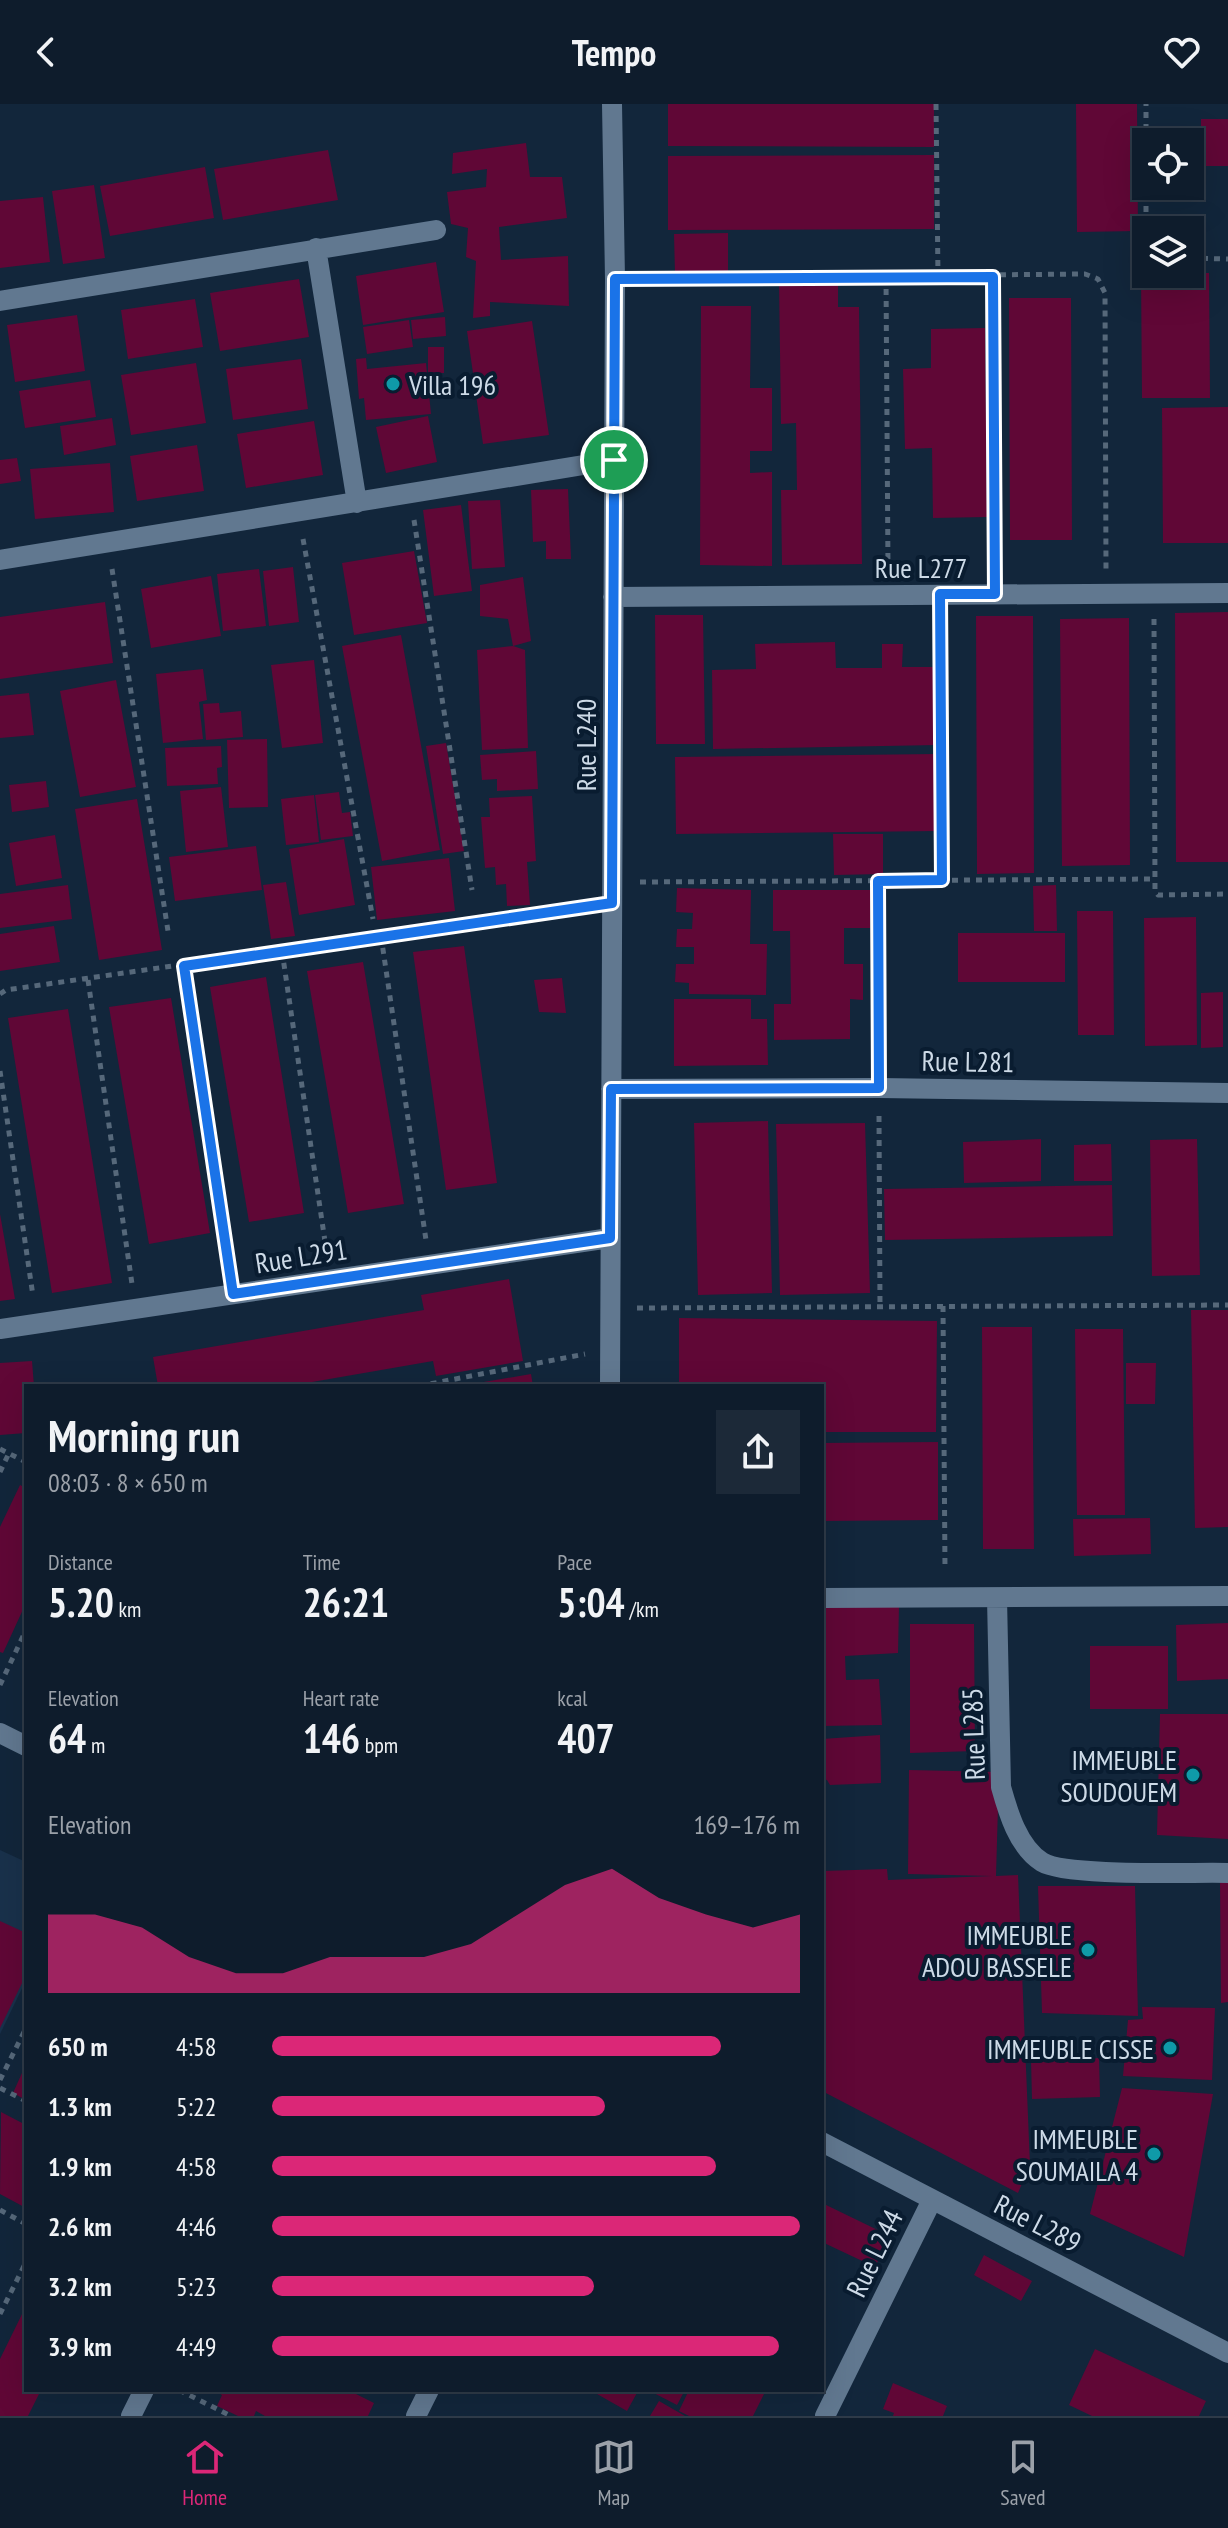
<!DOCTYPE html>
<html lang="en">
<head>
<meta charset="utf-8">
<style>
	body { margin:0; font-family:"PT Sans Narrow",sans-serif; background:#1c2938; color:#f1f3f6; height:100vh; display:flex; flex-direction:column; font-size:30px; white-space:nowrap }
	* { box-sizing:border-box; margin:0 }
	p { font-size:26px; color:#9ba1a9 }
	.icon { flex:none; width:44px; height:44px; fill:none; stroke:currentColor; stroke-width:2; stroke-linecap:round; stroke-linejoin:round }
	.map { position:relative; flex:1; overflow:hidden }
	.panel { position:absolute; left:24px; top:1280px; width:800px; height:1008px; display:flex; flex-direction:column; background:#0e1c2c; border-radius:0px; box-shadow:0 8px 32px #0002,0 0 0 2px #2e3a48 }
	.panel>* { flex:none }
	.buttons { position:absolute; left:1132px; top:24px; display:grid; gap:16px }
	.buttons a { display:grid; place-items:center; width:72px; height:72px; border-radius:0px; background:#0e1c2c; box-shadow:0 8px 32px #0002,0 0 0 2px #2e3a48; font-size:40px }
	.pin { position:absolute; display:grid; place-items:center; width:68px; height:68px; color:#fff; margin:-34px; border:4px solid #fff; border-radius:50%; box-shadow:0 2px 8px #0007 }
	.round { display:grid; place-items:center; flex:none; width:84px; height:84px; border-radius:0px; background:#1c2938 }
	.headline { display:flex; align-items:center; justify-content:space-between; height:136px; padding:0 24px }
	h1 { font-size:44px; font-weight:700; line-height:60px }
	.stats { display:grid; grid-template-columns:repeat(3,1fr); gap:12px; height:136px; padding:8px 24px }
	.stats div { display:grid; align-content:center }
	.stats b { font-size:40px; font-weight:700 }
	.stats small { font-size:22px; font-weight:400 }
	.stats p { font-size:22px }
	.chart { height:224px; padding:16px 24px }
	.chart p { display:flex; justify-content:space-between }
	.chart svg { width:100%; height:144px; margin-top:8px; fill:#db2777; opacity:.7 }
	ul { padding:0 24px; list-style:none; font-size:26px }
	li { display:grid; grid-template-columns:128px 96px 1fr; align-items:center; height:60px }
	li i { height:20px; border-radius:10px; background:#db2777 }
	header { display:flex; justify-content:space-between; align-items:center; height:104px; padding:0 24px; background:#0e1c2c; font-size:36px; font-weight:700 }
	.tab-bar { display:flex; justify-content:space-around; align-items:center; height:112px; border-top:2px solid #2e3a48; background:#0e1c2c; font-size:22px; color:#9ba1a9 }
	.tab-bar a { display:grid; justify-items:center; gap:4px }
	.tab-bar .selected { color:#db2777 }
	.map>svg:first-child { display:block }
	.built { fill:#19314b }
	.building { fill:#600736 }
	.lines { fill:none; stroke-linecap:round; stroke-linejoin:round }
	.path { stroke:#56687a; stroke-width:5; stroke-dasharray:6 6; stroke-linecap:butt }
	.minor { stroke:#617890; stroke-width:20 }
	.route-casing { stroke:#fff; stroke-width:16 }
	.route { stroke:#1a73e8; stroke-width:10 }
	.culture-dot { fill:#0f9aa8; stroke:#091c30; stroke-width:3 }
	.labels { text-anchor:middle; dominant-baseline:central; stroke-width:8; stroke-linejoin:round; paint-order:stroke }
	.poi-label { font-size:28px; fill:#cddae7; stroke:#091c30; text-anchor:end }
	.street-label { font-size:28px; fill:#cddae7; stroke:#091c30 }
</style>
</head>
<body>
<header><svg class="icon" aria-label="back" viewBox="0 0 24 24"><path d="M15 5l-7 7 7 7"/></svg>Tempo<svg class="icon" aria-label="heart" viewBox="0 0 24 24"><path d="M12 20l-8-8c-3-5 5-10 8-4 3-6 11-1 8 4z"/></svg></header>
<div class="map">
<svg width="1228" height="2312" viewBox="0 0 1228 2312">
	<rect width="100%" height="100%" fill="#12263b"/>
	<path class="built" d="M0 1746 26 1758V1876L0 1930Z"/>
	<path class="building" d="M668 0H934V43L668 42Z
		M1076 0H1137L1138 127 1077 128Z
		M1201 15H1228V62H1201Z
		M526 39 530 73H562L567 114 499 123 501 156 568 152 569 202 490 198V212L473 214 476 157 466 153 468 124 451 120 447 88 486 83 487 65 452 70 453 49Z
		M328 46 338 96 223 116 214 65Z
		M934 51V125L668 126V52Z
		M205 63 214 114 110 132 100 82Z
		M94 81 105 154 63 160 52 87Z
		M43 93 50 158 0 164V97Z
		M728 129V170H675L674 130Z
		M436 158 444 208 363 221 356 172Z
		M1141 169H1209L1210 294H1142Z
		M299 175 309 233 220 247 210 189Z
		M838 175V203H859L862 460 782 461 781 386H797L796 319 781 320 779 176Z
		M1009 194H1071L1072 436H1010Z
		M195 195 203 243 128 255 121 206Z
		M701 202H751L750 284H772V347H750V369L772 368V462L700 461Z
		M77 211 85 267 15 278 7 221Z
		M445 213 446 232 413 235 411 216Z
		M409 216 413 243 367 250 363 223Z
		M532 217 549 331 483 340 467 227Z
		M985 224 987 413 933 414 932 344 905 345 903 265 931 264V225Z
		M428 243H444V269H428Z
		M366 254 367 265 426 259 431 310 366 316 364 294 359 295 356 255Z
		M301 255 308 305 233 316 226 265Z
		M196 259 206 319 131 331 121 271Z
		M90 276 96 313 25 324 19 287Z
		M1228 303V439H1163L1162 304Z
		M428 312 437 358 386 369 376 323Z
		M112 314 116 341 64 351 60 322Z
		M314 317 323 371 246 384 237 330Z
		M197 341 204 387 137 397 130 352Z
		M17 354 21 377 0 380V356Z
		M110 359 114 408 35 415 30 365Z
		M568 385 571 455H546V437L533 438 531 386Z
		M500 396 505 463 472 465 468 397Z
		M461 401 472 487 434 492 423 406Z
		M414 447 427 519 354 531 342 459Z
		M293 463 299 518 269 522 263 467Z
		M259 465 266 522 223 527 217 470Z
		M211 472 221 532 151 544 141 485Z
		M523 473 531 537 513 542 508 515 480 512V481Z
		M105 498 113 559 0 575V513Z
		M1228 508V758H1176L1175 509Z
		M655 511H703L705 640H656Z
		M976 512H1033L1034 769 977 770Z
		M1129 514 1130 761 1062 762 1060 515Z
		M401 531 440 746 382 757 342 542Z
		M835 538 836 564H882V540H903L902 563H937L938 641 713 645 712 566 756 565 755 540Z
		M513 542 525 546 528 644 482 646 477 546Z
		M314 556 323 639 282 644 271 561Z
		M203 565 207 596 199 598 203 635 163 639 156 570Z
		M116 576 136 683 80 693 60 587Z
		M29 589 34 631 0 634V592Z
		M219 599 220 609 241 607 243 633 206 636 203 600Z
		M267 635 268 703 229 704 227 636Z
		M446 639 464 747 443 750 426 642Z
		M221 642 222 663 217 664 218 680 167 682 165 644Z
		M536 647 538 685 497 687V675L482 676 480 651Z
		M937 650 938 727 676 730 675 653Z
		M46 677 49 703 12 708 9 681Z
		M221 683 228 743 186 748 180 687Z
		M339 688 342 709 350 708 353 732 321 736 315 691Z
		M314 691 319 738 286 741 281 695Z
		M532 692 536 757 527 758 530 801 507 802 506 780 496 781 495 763 485 764 481 713H490L489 694Z
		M137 695 162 846 99 856 75 705Z
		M833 730H883V770L834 771Z
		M55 731 62 774 16 782 9 739Z
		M344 735 355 801 299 811 289 745Z
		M256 742 262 786 175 797 169 753Z
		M449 754 455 807 377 816 371 763Z
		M286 778 295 832 271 835 263 781Z
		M68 781 72 815 0 824V790Z
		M1056 781 1057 827H1034L1033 782Z
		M677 784 751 786 750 840H767L766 891 689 890V879L675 878 676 860H694V843H676L677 825H692L693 809 676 808Z
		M773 786H870V824H844V860H863V896L850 895V935L774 936V900H791L790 827H773Z
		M1077 807H1113L1114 931H1078Z
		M1196 813 1197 941 1145 942 1144 814Z
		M54 822 60 858 0 867V830Z
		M958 829H1065V878H958Z
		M464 842 497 1079 446 1086 413 848Z
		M363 858 404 1100 348 1109 307 867Z
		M266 873 304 1109 249 1118 210 883Z
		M562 874 566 909 539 908 534 876Z
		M1223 888V943L1201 944V889Z
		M171 894 210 1129 149 1140 109 903Z
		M674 895H751V915H767L768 961 674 962Z
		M68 905 112 1179 52 1189 8 914Z
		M768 1017 772 1189 698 1191 694 1019Z
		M865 1019 870 1189 780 1191 776 1020Z
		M1041 1035V1077L964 1079 963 1038Z
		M1197 1035 1200 1171 1152 1172 1150 1036Z
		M1111 1040 1112 1077H1074V1041Z
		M1112 1081 1113 1132 885 1136 884 1085Z
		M0 1110 15 1195 0 1197Z
		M509 1175 523 1257 436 1272 433 1257 289 1282H158L153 1253 424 1206 421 1191Z
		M1191 1206H1228V1423L1195 1424Z
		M679 1214 937 1217 936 1328H822V1282H679Z
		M982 1223H1032L1034 1445H983Z
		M1075 1225H1123L1125 1411H1077Z
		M32 1257 34 1282H26V1329L0 1331V1259Z
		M1126 1259H1156L1155 1300H1126Z
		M531 1270 533 1282H472V1280Z
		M938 1338V1416L822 1417V1339Z
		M20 1381 26 1384V1499L3 1549 0 1548V1423Z
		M1150 1414 1151 1450 1074 1452 1073 1415Z
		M822 1501H899L898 1549 845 1552 846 1576 879 1575 882 1621 822 1622Z
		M1228 1519V1575L1177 1577 1176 1521Z
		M910 1520H974L975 1647 910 1649Z
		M1090 1542H1168V1605H1090Z
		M1160 1610H1228V1735L1157 1731Z
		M880 1631 881 1679 830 1681 827 1676 822 1675V1635Z
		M909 1666 999 1668 996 1772 1018 1771 1030 2061 1018 2089 822 1987V1767L887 1765 888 1776 992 1772 908 1770Z
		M1220 1775 1228 1776V1898L1221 1899Z
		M1038 1782H1135L1138 1912 1042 1909Z
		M0 1817 26 1829V1871L0 1924Z
		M1142 1903 1215 1904 1212 1976 1123 1972 1128 1916 1143 1915Z
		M1099 1954 1100 1993 1032 1995 1031 1956Z
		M26 1960V1996L13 1989Z
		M1122 1984 1213 1990 1184 2153 1090 2110Z
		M1 2008 26 2021V2104L0 2090Z
		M822 2099 890 2132 875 2163 822 2138Z
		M984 2151 1032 2177 1021 2197 974 2171Z
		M26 2202V2286H41L28 2312H0V2255Z
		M1095 2245 1206 2297 1199 2312H1092L1069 2301Z
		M893 2279 947 2302 943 2312H893L894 2309 883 2305Z
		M212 2286H348L374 2299 368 2312H265L256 2307 254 2312H238L217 2302 222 2291Z
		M590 2286H636L638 2287 627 2307Z
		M648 2286H685L677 2301Z
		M689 2286H766L753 2312H689L679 2307Z
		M659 2297 685 2312H650Z"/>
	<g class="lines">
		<path class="path" d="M936 0 938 173
			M1146 38V0
			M1146 42V140
			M1190 154 1228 155
			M886 173 888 464
			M993 173 994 464
			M640 174 1085 170 1098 175 1105 189 1106 465
			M414 416 472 786
			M303 435 373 815
			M112 465 168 827
			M940 515 942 776
			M1154 515 1155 787 1158 791 1228 790
			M878 777 879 958
			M640 778 1155 775
			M381 832 426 1136
			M282 847 327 1151
			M184 862 229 1166
			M88 876 132 1180
			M0 890 6 886 588 802
			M0 967 33 1192
			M879 1012 880 1203
			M943 1202 945 1465
			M637 1204 1228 1201
			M419 1282 585 1250
			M0 1345 26 1358
			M0 1368 9 1349
			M0 1581 26 1526
			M0 1976 26 1924
			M0 1984 26 1997
			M0 2106 26 2120
			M0 2210 26 2158
			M179 2286 231 2312"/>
		<path class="minor" d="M316 144 357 399
			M0 197 436 126
			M0 456 614 356
			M613 493 1228 489
			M611 985 879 984 1228 989
			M0 1225 610 1134
			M610 1282 615 175 612 0
			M822 1494 1228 1492
			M997 1494 1001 1683C1008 1708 1018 1743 1042 1758 1066 1773 1193 1768 1228 1769
			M0 1629 26 1642
			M822 2038 1228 2249
			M131 2312 144 2286
			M416 2312 429 2286
			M825 2312 932 2096"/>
	</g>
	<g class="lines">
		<g class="route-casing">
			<path id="route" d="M993 173 995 490H940L942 776 878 777 879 984 611 985 610 1134 233 1190 184 862 612 799 615 175Z"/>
		</g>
		<use href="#route" class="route"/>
	</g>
	<g class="culture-dot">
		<circle cx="393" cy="280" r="8"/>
		<circle cx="1193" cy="1671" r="8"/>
		<circle cx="1088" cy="1846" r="8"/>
		<circle cx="1170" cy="1944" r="8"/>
		<circle cx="1154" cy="2050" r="8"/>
	</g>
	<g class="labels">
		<g class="poi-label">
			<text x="409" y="280" text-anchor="start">Villa 196</text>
			<text x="1177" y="1655">IMMEUBLE<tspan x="1177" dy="32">SOUDOUEM</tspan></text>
			<text x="1072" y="1830">IMMEUBLE<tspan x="1072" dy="32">ADOU BASSELE</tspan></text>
			<text x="1154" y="1944">IMMEUBLE CISSE</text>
			<text x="1138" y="2034">IMMEUBLE<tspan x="1138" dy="32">SOUMAILA 4</tspan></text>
		</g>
		<g class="street-label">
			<text x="921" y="463">Rue L277</text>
			<text transform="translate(585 641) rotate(-90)">Rue L240</text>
			<text transform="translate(968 957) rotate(1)">Rue L281</text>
			<text transform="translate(301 1152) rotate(-9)">Rue L291</text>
			<text transform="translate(973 1630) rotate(-92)">Rue L285</text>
			<text transform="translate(1038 2119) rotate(27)">Rue L289</text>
			<text transform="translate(874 2149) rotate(-64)">Rue L244</text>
		</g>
	</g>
</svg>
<div class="buttons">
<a><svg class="icon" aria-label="locate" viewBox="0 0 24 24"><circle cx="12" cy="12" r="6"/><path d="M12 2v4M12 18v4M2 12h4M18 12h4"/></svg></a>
<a><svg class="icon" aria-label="layers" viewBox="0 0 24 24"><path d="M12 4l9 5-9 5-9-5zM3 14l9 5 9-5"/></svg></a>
</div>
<div class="pin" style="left:614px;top:356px;background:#1e9e55"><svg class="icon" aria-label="arrive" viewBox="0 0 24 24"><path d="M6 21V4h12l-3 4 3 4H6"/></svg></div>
<section class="panel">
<div class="headline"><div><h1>Morning run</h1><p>08:03 · 8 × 650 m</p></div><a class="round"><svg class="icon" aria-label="share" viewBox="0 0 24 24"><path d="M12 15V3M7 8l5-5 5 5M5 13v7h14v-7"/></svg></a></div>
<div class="stats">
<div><p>Distance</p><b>5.20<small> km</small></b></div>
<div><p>Time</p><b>26:21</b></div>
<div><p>Pace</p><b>5:04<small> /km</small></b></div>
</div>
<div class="stats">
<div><p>Elevation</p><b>64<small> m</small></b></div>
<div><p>Heart rate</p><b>146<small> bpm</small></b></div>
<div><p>kcal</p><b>407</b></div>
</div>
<div class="chart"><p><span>Elevation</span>169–176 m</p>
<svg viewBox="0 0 160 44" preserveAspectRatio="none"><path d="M0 44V20L10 20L20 24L30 33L40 38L50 38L60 33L70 33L80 33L90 29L100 20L110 11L120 6L130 15L140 20L150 24L160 20V44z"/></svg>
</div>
<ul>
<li><b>650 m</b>4:58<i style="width:85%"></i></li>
<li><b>1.3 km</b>5:22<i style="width:63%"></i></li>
<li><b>1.9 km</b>4:58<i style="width:84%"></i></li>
<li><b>2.6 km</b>4:46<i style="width:100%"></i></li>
<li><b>3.2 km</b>5:23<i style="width:61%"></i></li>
<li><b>3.9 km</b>4:49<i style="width:96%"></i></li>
</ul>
</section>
</div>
<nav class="tab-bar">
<a class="selected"><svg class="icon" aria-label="home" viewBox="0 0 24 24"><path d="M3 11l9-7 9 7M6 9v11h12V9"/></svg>Home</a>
<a><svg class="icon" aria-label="map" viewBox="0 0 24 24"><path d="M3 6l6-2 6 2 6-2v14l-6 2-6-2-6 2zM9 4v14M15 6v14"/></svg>Map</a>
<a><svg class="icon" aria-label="saved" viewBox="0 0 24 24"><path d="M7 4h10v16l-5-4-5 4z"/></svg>Saved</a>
</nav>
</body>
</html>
